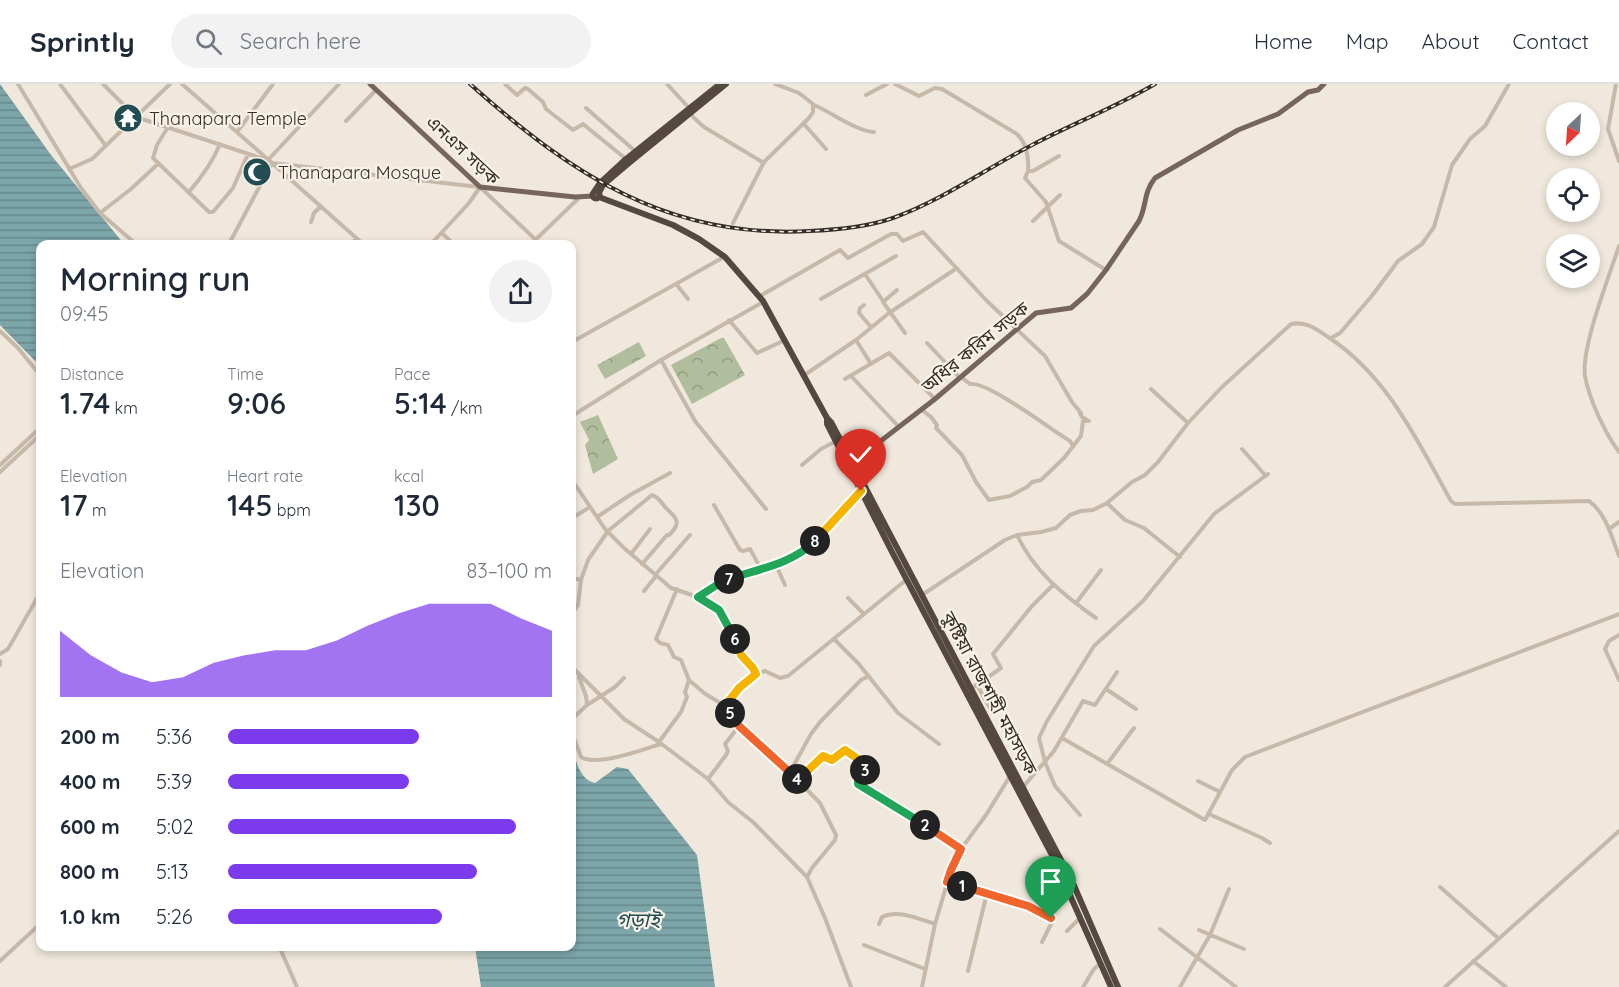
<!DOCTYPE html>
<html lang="en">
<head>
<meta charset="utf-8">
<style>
	body { margin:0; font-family:Quicksand,"Noto Sans Bengali",sans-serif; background:#f2f2f3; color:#1f2937; height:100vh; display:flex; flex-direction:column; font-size:22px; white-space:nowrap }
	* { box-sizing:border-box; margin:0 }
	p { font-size:20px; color:#747a83 }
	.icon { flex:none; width:33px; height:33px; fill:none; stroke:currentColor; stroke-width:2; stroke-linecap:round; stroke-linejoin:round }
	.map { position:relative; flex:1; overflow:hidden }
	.details { position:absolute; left:36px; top:156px; width:540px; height:711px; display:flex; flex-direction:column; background:#fff; border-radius:12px; box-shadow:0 3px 9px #0003 }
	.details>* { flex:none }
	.needle { width:39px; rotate:205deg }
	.tools { position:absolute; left:1546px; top:18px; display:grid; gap:12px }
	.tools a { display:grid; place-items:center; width:54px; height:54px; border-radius:50%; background:#fff; box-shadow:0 3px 9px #0003; font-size:30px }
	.pin { position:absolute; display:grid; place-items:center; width:51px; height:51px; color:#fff; margin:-62px -26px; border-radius:50% 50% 50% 0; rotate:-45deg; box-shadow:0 0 6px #0007 }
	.pin .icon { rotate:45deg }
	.km { position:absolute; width:30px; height:30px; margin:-15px; border-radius:50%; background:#222; color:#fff; font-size:16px; line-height:30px; text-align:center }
	.round { display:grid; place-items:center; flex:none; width:63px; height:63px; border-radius:32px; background:#f2f2f3 }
	.overview { display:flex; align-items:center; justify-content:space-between; height:102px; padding:0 24px }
	h1 { font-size:33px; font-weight:600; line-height:45px }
	.figures { display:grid; grid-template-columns:repeat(3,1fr); gap:9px; height:102px; padding:6px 24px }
	.figures div { display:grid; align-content:center }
	.figures b { font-size:30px; font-weight:600 }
	.figures small { font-size:16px; font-weight:400 }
	.figures p { font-size:16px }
	.chart { height:168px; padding:12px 24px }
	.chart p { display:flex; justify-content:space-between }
	.chart svg { width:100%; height:108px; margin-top:6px; fill:#7c3aed; opacity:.7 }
	ul { padding:0 24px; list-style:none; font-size:20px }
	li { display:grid; grid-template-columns:96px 72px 1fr; align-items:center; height:45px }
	li i { height:15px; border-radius:8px; background:#7c3aed }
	header { display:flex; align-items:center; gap:36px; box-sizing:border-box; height:84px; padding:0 30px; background:#fff; border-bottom:2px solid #e0e1e3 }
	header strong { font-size:28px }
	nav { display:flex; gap:33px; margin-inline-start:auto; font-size:21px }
	.search { width:420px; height:54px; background:#f2f2f3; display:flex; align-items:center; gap:15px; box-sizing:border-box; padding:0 21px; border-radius:33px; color:#747a83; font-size:22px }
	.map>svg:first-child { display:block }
	.park { fill:url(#park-crowns) }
	.water { fill:url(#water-rules) }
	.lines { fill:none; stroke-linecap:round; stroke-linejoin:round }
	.minor { stroke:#c7b9a9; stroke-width:4 }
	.major { stroke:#76655b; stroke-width:5 }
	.highway { stroke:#554840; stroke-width:6 }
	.rail-casing { stroke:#352d28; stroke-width:4 }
	.rail { stroke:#f8f2e8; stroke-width:1.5; stroke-dasharray:4.5; stroke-linecap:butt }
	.split-1-casing { stroke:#fff; stroke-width:12 }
	.split-2-casing { stroke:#fff; stroke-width:12 }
	.split-3-casing { stroke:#fff; stroke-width:12 }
	.split-4-casing { stroke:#fff; stroke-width:12 }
	.split-5-casing { stroke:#fff; stroke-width:12 }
	.split-6-casing { stroke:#fff; stroke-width:12 }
	.split-7-casing { stroke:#fff; stroke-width:12 }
	.split-8-casing { stroke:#fff; stroke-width:12 }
	.split-9-casing { stroke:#fff; stroke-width:12 }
	.split-1 { stroke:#f0652b; stroke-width:8 }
	.split-2 { stroke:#f0652b; stroke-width:8 }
	.split-3 { stroke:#22a559; stroke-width:8 }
	.split-4 { stroke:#f5b400; stroke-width:8 }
	.split-5 { stroke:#f0652b; stroke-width:8 }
	.split-6 { stroke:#f5b400; stroke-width:8 }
	.split-7 { stroke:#22a559; stroke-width:8 }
	.split-8 { stroke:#22a559; stroke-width:8 }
	.split-9 { stroke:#f5b400; stroke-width:8 }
	.labels { text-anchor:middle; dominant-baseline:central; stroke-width:4.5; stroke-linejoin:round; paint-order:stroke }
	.poi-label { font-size:18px; fill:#352d28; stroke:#f8f2e8; text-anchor:start }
	.street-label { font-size:18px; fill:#352d28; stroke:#f8f2e8 }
	.water-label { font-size:20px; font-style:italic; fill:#214d53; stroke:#f8f2e8 }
</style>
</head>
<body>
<header>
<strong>Sprintly</strong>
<div class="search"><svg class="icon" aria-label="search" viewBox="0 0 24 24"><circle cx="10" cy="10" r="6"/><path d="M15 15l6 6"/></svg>Search here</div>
<nav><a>Home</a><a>Map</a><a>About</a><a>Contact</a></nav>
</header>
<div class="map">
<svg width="1619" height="903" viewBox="0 0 1619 903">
	<defs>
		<pattern id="park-crowns" width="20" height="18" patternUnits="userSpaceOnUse" patternTransform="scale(1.5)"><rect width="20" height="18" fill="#b1be9d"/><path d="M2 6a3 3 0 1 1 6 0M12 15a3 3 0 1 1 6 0" fill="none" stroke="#919b80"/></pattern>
		<pattern id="water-rules" width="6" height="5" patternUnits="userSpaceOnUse" patternTransform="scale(1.5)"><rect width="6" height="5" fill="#7da6ab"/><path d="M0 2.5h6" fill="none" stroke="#67888b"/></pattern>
	</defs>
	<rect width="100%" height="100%" fill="#f0e8dc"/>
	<path class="park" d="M721 254H724L745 291 692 320 671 281Z
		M639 258 646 272 605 295 597 281Z
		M598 331 618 375 593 390 585 361 589 356 580 338Z"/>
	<path class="water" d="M0 0 51 71 124 160H40V282L0 241Z
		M572 665C577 678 579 695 595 699L617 683 628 685 697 771 715 903H481L475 863 572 862Z"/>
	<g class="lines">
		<path class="minor" d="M18 0 81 104 100 129 136 160
			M60 0 106 62
			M103 0 136 33 267 76
			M182 0 272 79 479 103
			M505 0 517 11 525 4 528 5 543 18 546 25 573 46 583 40 626 75
			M667 0 689 24 693 33 704 43 764 79
			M895 0 919 12 935 4 942 5 1017 50C1027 60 1029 73 1028 87
			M1616 0 1608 45 1619 77
			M866 11 887 0
			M814 21C831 28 858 48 874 48
			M586 24 635 67
			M346 37 376 6
			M804 40 826 65
			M168 43 157 61 153 74 209 128H213L233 104 248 70
			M237 48 273 0
			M1059 72 1033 87H1028L1025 94 1046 118 1059 157 1106 186
			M268 76 339 0
			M69 85 92 75 170 0
			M481 104 535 155
			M189 108C201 94 213 77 220 60
			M100 129 131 105 159 79
			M1033 137 1060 111
			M311 138 314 129 321 122
			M733 139 764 78 809 34 813 28V20L799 9 775 0
			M442 149 453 160
			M229 160 272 79 363 160
			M350 160 357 155
			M431 160 469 119 480 103
			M531 160 580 113
			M1619 162C1609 193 1581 263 1585 292 1589 315 1605 349 1619 368
			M865 190 883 217
			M677 201 688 215
			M897 206 883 218 905 249
			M760 212 840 166 848 174 891 150H897L903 157 923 148 986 216 1045 272 1072 318 1081 329
			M821 215 896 172
			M864 221 860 224 859 229 871 243
			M729 236 757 269 785 256
			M0 247 18 264 40 291
			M1331 254 1340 249 1371 213 1398 177 1422 160 1434 143 1452 81 1470 55 1485 42 1509 0
			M856 256 871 280
			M572 258 724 173
			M927 259 960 294
			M661 276 695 337 766 425
			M803 292 856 256 889 229 957 184
			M851 292 899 343
			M961 293 970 300C988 297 1051 346 1070 357L1073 362
			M845 295 889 269 935 315
			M1151 305 1188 339
			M922 326 931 333 937 341 936 344 962 371 976 398 989 416 1010 412 1027 403 1032 398 1041 396 1064 374 1081 352 1083 337H1089L1082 333 1080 329
			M572 332 661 276 763 218
			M1242 365 1266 392
			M0 381 40 344
			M802 381 821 365 836 357
			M0 388 40 351
			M572 396 605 445 624 464 671 504 698 513 720 499 776 481 807 464 861 407
			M1107 419 1125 436 1144 444 1180 473
			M714 421 740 466 743 467 750 465 761 485
			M597 433 630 411 670 389
			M572 434 590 423
			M1609 445 1619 438
			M1017 451C1034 487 1063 511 1096 534
			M631 470 650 445
			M776 481 785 501
			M655 491 690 451
			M572 494 581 496
			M677 505 656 555 660 559 668 561 674 573 681 576 689 596 704 609 725 622 739 642 781 679 820 719 836 751 835 756 812 784 807 793
			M644 507 656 492
			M922 511 1005 456 1017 451 1041 448 1056 444 1070 431 1081 427 1093 426 1107 419 1132 398 1145 391 1158 378 1188 339 1222 303 1291 240C1306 237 1316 245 1328 253 1387 291 1418 358 1451 417L1455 420 1589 417C1606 429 1612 454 1619 472
			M698 513 719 526 729 543 741 571 753 584 756 590
			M848 514 864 530
			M1076 519 1101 486
			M572 530 578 521 581 496 588 476 608 447 652 411C659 413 661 419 666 424 677 434 682 439 669 451H667L642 480
			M1619 551 1609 557 1605 565 1619 596
			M834 555 858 579 898 629 939 660
			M0 570 8 565 40 509
			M0 577V581
			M572 583 624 635 659 658 708 695 729 719 753 738 807 793 825 834 851 903
			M977 601 993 629
			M971 605 1001 584 993 570 1032 522 1053 501
			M1106 605 1136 625
			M587 621 615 603 624 594
			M725 622C736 608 747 592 765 587L780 594 788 592 906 496
			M572 635 587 621 586 612 579 593
			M572 649 581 673C597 683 644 665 661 660
			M1062 654 1205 736 1232 686 1245 673 1619 530
			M659 658 681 628 687 613 685 608 689 596
			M1107 680 1134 644
			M790 688 811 650 820 638 861 596 869 592
			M708 695 726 671 728 667 725 660 739 642
			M798 696 823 672 832 676 847 666 866 682 858 697V700L961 765
			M1198 697 1220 708
			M1023 703 1054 667 1083 617 1095 621 1117 588
			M1209 730 1262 754 1270 759
			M1080 731 1055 702 1045 678 1039 654 1047 637 1094 562 1143 517 1214 430 1268 390
			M947 798 1028 822 1051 834 1052 838 1042 858
			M1440 803 1498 854
			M879 840 882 833C898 825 919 835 935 840
			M1160 845 1236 903
			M1199 846 1244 865
			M1067 847 1081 833
			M864 861 925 885
			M279 862 297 903
			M0 877 40 840
			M1473 877 1506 903
			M968 887 987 809
			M922 903 935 840 951 786 961 765 986 731 1010 692
			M1083 903 1094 885 1100 880
			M1180 903 1210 851 1229 805
			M1445 903 1619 747"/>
		<path class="major" d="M370 0 480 103 575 113 593 112
			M851 380 935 315 1036 229 1071 224 1087 210 1106 186 1139 137C1147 122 1143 109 1155 94L1238 46 1278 30 1308 8 1318 6 1324 0"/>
		<path class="highway" d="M592.5 111a3.5 3.5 0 1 1 7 0a3.5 3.5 0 1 1-7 0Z
			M594 108 600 99 626 75 720 0
			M599 109 603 101 629 79 726 0
			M599 113 673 141 699 155 725 173 763 217 827 334 831 338 1072 797 1118 903
			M827 334V340L892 468 1052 771 1111 903"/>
		<g class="rail-casing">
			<path id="rail" d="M470 0C571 90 668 155 809 147 836 146 867 143 893 134 943 116 987 84 1034 60 1074 39 1116 23 1155 0"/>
		</g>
		<use href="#rail" class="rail"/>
	</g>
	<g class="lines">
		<g class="split-1-casing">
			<path id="split-1" d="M962 802 1028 822 1051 834"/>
		</g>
		<g class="split-2-casing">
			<path id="split-2" d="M925 741 961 765 951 786 947 798 962 802"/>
		</g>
		<g class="split-3-casing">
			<path id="split-3" d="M865 686 858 697V700L925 741"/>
		</g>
		<g class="split-4-casing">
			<path id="split-4" d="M797 695 798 696 823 672 832 676 845 666 865 680 866 684 865 686"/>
		</g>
		<g class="split-5-casing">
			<path id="split-5" d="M730 629 739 642 797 695"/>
		</g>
		<g class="split-6-casing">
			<path id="split-6" d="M730 629 725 622 739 604 756 590 753 584 741 571 735 555"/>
		</g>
		<g class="split-7-casing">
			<path id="split-7" d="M729 495 720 499 698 513 719 526 735 555"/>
		</g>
		<g class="split-8-casing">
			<path id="split-8" d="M729 495C758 485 792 480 815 457"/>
		</g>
		<g class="split-9-casing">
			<path id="split-9" d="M815 457 861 407"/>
		</g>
		<use href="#split-1" class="split-1"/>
		<use href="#split-2" class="split-2"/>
		<use href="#split-3" class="split-3"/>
		<use href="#split-4" class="split-4"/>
		<use href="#split-5" class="split-5"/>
		<use href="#split-6" class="split-6"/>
		<use href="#split-7" class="split-7"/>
		<use href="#split-8" class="split-8"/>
		<use href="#split-9" class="split-9"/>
	</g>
	<defs>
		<g id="temple-disc" transform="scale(1.5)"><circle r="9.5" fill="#214d53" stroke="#f8f2e8"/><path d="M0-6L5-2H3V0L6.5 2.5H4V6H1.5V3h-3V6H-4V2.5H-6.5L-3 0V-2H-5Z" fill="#fff"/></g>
		<g id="mosque-disc" transform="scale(1.5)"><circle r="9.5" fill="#214d53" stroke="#f8f2e8"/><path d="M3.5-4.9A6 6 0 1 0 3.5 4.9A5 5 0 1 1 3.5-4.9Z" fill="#fff"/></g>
	</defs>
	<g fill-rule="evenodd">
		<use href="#temple-disc" x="128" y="34"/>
		<use href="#mosque-disc" x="257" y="88"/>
	</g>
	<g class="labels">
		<g class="poi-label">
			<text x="149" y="34">Thanapara Temple</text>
			<text x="278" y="88">Thanapara Mosque</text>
		</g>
		<g class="street-label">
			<text transform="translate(463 66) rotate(43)">এনএস সড়ক</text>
			<text transform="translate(975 263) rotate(-39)">অধির করিম সড়ক</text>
			<text transform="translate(990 609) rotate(62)">কুষ্টিয়া রাজশাহী মহাসড়ক</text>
		</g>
		<g class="water-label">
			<text x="638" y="835">গড়াই</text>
		</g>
	</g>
</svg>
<div class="tools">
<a><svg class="needle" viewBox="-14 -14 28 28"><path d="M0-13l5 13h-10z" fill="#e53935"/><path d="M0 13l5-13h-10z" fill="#747a83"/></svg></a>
<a><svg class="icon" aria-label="locate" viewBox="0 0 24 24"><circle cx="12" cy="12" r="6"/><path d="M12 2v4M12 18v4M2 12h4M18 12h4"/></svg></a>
<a><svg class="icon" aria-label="layers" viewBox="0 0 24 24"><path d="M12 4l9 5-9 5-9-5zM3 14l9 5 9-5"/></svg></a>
</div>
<div class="pin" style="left:1051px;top:834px;background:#1e9e55"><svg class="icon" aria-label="arrive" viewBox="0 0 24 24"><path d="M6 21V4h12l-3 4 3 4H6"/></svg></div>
<div class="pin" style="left:861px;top:407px;background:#d93025"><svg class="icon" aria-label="check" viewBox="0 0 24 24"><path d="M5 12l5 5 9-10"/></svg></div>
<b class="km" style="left:962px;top:802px">1</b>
<b class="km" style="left:925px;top:741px">2</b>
<b class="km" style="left:865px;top:686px">3</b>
<b class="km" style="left:797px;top:695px">4</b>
<b class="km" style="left:730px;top:629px">5</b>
<b class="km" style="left:735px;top:555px">6</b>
<b class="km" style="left:729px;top:495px">7</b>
<b class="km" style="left:815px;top:457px">8</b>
<section class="details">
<div class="overview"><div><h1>Morning run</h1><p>09:45</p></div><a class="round"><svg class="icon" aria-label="share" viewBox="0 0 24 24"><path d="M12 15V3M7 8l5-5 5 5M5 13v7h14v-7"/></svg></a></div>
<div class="figures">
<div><p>Distance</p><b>1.74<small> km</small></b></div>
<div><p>Time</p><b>9:06</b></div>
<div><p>Pace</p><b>5:14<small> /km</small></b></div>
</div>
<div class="figures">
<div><p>Elevation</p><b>17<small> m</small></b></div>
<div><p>Heart rate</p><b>145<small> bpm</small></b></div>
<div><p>kcal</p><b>130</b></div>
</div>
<div class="chart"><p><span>Elevation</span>83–100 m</p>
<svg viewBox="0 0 160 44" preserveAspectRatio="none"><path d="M0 44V17L10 27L20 34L30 38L40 36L50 30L60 27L70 25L80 25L90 21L100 15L110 10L120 6L130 6L140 6L150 12L160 17V44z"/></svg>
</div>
<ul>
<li><b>200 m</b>5:36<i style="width:59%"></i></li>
<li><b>400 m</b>5:39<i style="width:56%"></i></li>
<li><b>600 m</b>5:02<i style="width:89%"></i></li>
<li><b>800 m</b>5:13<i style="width:77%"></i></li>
<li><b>1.0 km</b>5:26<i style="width:66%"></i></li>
</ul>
</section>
</div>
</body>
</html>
